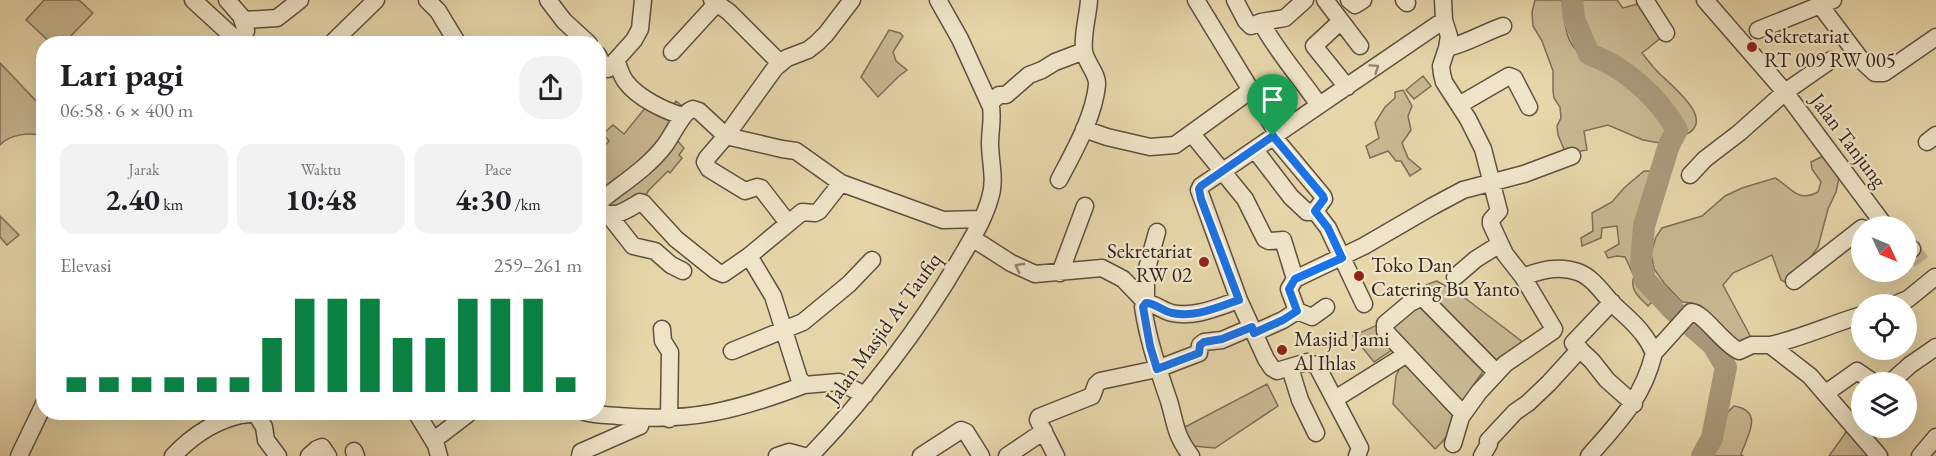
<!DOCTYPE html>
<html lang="id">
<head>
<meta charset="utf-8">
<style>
	body { margin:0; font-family:"EB Garamond",serif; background:#f2f2f2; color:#202124; height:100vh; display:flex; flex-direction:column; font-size:22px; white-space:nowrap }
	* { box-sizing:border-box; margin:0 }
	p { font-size:20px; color:#757577 }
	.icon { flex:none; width:33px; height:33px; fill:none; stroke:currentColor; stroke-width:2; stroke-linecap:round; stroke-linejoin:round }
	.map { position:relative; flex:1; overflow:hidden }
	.details { position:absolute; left:36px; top:36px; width:570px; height:384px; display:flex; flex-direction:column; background:#fff; border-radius:24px; box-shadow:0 6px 24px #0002 }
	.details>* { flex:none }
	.needle { width:39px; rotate:134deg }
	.tools { position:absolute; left:1851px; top:216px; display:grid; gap:12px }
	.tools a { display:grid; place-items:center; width:66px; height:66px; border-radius:50%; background:#fff; box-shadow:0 6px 24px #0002; font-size:30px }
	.pin { position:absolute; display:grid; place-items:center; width:51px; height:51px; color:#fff; margin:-62px -26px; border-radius:50% 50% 50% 0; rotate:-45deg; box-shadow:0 0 6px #0007 }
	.pin .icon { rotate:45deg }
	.round { display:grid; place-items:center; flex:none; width:63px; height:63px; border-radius:24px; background:#f2f2f2 }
	.headline { display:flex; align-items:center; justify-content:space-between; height:102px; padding:0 24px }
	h1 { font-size:33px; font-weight:700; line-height:45px }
	.stats { display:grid; grid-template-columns:repeat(3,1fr); gap:9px; height:102px; padding:6px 24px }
	.stats div { display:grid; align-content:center; border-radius:15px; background:#f2f2f2; text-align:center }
	.stats b { font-size:30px; font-weight:700 }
	.stats small { font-size:16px; font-weight:400 }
	.stats p { font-size:16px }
	.chart { height:168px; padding:12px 24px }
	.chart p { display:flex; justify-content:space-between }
	.chart svg { width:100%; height:108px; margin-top:6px; stroke:#0b8043; stroke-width:6 }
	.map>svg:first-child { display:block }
	.green { fill:#c8b892; stroke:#7e6e58; stroke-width:1.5 }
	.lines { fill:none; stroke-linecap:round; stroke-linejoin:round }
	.river { stroke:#a9997a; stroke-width:22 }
	.minor-tunnel { stroke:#c2b28e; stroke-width:16; stroke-dasharray:16 8; stroke-linecap:butt }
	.minor-casing { stroke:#605041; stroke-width:19 }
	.minor { stroke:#efe4c8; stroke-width:16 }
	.oneway { stroke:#918473 }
	.route-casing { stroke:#fff; stroke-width:12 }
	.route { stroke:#1a73e8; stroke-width:8 }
	.poi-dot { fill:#8f2418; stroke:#efe4c8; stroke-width:2 }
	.labels { text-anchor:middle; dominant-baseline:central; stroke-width:4.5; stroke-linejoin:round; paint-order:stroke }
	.poi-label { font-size:21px; fill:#33241e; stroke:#efe4c8; text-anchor:start }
	.street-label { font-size:21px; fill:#33241e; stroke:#efe4c8 }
</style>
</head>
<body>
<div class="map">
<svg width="1936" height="456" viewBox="0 0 1936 456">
	<rect width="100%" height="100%" fill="#e6d6aa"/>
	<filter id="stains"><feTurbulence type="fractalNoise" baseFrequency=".00333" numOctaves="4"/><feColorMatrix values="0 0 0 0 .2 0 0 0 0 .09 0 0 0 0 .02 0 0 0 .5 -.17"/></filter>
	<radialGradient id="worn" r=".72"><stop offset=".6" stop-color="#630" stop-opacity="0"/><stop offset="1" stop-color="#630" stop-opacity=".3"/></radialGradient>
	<path class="green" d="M44 0H79L93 13 64 43H51L26 20Z
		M1535 0H1565C1566 14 1563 29 1570 41 1577 55 1589 59 1601 67 1619 78 1668 113 1667 135 1667 138 1666 141 1665 144L1643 140 1608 125 1584 131 1587 150 1566 154 1558 135 1557 126 1561 118 1560 107 1554 98 1553 91V71L1542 41 1533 26 1532 12Z
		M1582 0H1617L1623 8 1641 3 1662 37 1642 53C1647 59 1652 66 1657 71 1670 85 1718 120 1685 135L1681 133 1676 113 1636 77 1592 46 1581 24Z
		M889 30 900 33 903 36 893 52 896 61 907 70 898 77 878 97 861 77Z
		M0 63 40 105 43 103V136C30 132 10 134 0 145Z
		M1423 76 1431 86 1414 99 1406 90Z
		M1403 90 1412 106 1408 116 1411 130 1402 143 1408 158 1421 169 1410 176 1401 161H1396L1388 151 1370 158 1366 146 1379 138 1375 123 1385 107 1395 98V92Z
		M676 101 689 112 674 137 684 148 679 155 682 158 670 173 668 171 649 190 643 199 617 211 599 202V152L609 141 603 134 613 125 624 134 646 107 662 117Z
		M1823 156 1840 173 1836 192 1828 209 1818 247 1804 267 1785 282 1781 280 1772 255 1733 273 1723 285 1753 341 1735 357 1701 306 1692 303 1682 302 1664 283 1654 269 1651 253 1656 237 1662 228 1702 216 1725 196 1742 188 1775 178C1793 188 1796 203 1818 192L1821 182 1812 169 1811 162Z
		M1644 171H1655C1647 201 1627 251 1640 281 1643 287 1651 293 1656 298L1648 306C1639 297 1629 290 1634 276L1625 257 1617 256 1608 258 1605 252 1619 244 1617 226 1602 228 1601 238 1582 246 1581 238 1593 231 1592 213 1612 202 1624 188Z
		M0 216 19 235 7 245 0 237Z
		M1437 281 1461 295 1524 343C1508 352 1490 361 1479 377 1461 400 1458 429 1435 449L1393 404 1396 376 1403 361 1392 350 1374 362 1353 336C1363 331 1375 327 1384 321 1401 310 1415 286 1437 281Z
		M1267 384 1278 406 1215 448 1193 446 1183 428Z
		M1734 406C1764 411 1748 435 1741 454L1743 456H1712L1727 413Z
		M1849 428 1876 456H1829Z"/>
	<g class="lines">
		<path class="river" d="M1572 0 1574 19 1589 54C1624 66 1659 98 1677 130L1669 145 1644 226 1641 263 1645 280 1673 310 1713 345 1726 367 1712 438 1702 456"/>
		<path class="minor-tunnel" d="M1912 249 1925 266"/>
		<g class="minor-casing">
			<path id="minor" d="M193 0 241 44
				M227 0 241 16 246 31
				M427 0 438 11 458 44
				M548 0 564 21 589 44
				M712 0 729 12 780 63
				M1196 0 1277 133
				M1235 0 1246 21 1251 26 1261 22 1285 18 1305 0
				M1325 0 1360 46
				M1349 0 1355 5 1363 0
				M1404 0 1407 3
				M1443 0 1444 20 1449 36 1447 48 1441 66 1442 74 1444 82 1468 119 1483 149 1499 211 1491 220V224L1505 254 1523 277C1541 270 1559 265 1578 272 1592 277 1602 292 1612 303 1622 313 1634 322 1642 333 1647 339 1651 346 1654 353 1643 398 1619 422 1589 456
				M1645 0 1666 33
				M1705 0 1785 92 1885 226
				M1820 5 1862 61 1875 73H1884L1936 37
				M244 20 277 18 300 0
				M1341 21 1314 46 1347 87
				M1261 22C1277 52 1300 77 1319 105
				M1758 30 1833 0
				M331 44 376 0
				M1447 48C1468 43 1483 33 1503 26
				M672 52 716 4
				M598 55 604 68 608 69 634 40 640 29 643 0
				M616 60C619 67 621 76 626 82 638 98 665 111 683 116
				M990 103 999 95H1006L1029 75 1042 70 1055 62 1084 51
				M1459 105 1509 76 1514 78 1529 107
				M1084 129 1107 137 1150 147 1175 145 1251 90
				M1192 134 1245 199 1265 239 1269 241 1283 240 1295 279
				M1273 136 1323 196 1324 199 1315 211
				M1927 142 1936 135
				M1255 150 1291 197 1307 212 1315 211
				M1690 175 1705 159 1739 133 1785 92 1831 60
				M1059 180C1073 153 1094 117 1097 85 1098 74 1086 63 1084 51 1082 35 1088 16 1089 0
				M598 203C621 184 647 169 665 145 672 136 683 111 693 109L699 111 726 136 782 149 796 151 841 183 943 220 981 219
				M598 209C614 220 625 211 640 202L643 203 676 239 716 271 723 274 749 256 802 212 815 213 819 211 841 183
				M1315 211 1328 228 1364 304
				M608 214 633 246 655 251 671 265 683 271
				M788 223 761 188 757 187 745 191 709 169 705 162 707 158 726 136 775 68 787 58 808 50 817 43 826 34 852 0
				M1157 232 1146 272V303L1143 307C1148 340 1158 369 1169 401 1176 425 1175 435 1191 456
				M972 238 1011 263 1035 274 1102 268 1123 279 1146 303C1155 303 1162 311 1172 313 1195 318 1218 307 1239 300
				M1906 246 1912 249
				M749 256 773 296 799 378 804 385 839 382 865 395
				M1060 273 1085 206
				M1455 277 1476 259 1500 244
				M1794 281 1862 228
				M1612 302 1573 343 1592 361 1607 380 1634 404
				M1896 304 1908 299 1935 277
				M1297 311 1289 289 1295 279 1364 246 1433 206 1463 190 1524 174 1572 156
				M1297 311 1312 317 1326 307
				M662 329 663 341 670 352 669 419
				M1254 333 1283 320 1297 311
				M1770 345C1802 338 1831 324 1862 315
				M732 351 803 322 849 284 872 260
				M1654 353 1691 312C1703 312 1723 344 1739 351L1752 345H1770L1810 376 1879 456
				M1290 368 1300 400 1316 433
				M1891 382 1910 365 1936 347
				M1826 393 1857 371 1873 382
				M1335 399 1407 354
				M416 412 436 445 439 456
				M585 412C596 415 607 415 618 416 690 423 738 410 804 385
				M256 414 264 427 266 440 278 456
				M1463 414 1385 331V324L1410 303 1422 297 1496 372
				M434 440 468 414
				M1453 444 1461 417 1479 392 1505 364 1553 331 1554 329 1523 277
				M354 451 356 456
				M19 456 44 404
				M173 456C192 436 214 421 241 415 247 414 253 414 260 412
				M309 456 317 449 322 447 328 456
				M580 456 581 452 640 426
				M777 456 789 452 804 456
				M810 456C865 399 920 328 960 259 971 240 984 220 990 198 996 180 990 162 990 143 990 131 993 119 991 107L960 39 938 0
				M921 456 961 430 966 432 981 456
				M1007 456 1044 431
				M1056 456 1038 420 1039 417 1092 396 1096 385 1100 381 1157 369 1199 353 1200 345 1204 342 1222 340 1252 327
				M1357 456 1360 448 1317 366 1307 362 1277 371 1272 368 1266 359 1239 300 1199 190 1201 186 1444 20
				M1482 456 1489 444 1488 441 1515 412 1528 403 1549 383 1580 349
				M1920 456 1936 437"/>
		</g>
		<use href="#minor" class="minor"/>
	</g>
	<defs><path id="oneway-chevron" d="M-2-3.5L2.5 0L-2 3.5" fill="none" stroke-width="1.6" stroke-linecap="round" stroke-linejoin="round" transform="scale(1.5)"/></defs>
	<g class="oneway">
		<use href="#oneway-chevron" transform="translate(1375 68) rotate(-35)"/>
		<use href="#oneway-chevron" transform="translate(1019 267) rotate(-152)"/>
	</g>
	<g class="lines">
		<g class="route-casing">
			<path id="route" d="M1273 136 1323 196 1324 199 1315 211 1328 228 1342 258 1295 279 1289 289 1297 311 1283 320 1254 333 1252 327 1222 339 1204 342 1200 345 1199 353 1157 369 1150 346 1143 307 1146 303C1155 303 1162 311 1172 313 1195 318 1218 307 1239 300L1201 199 1199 189 1201 186Z"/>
		</g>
		<use href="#route" class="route"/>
	</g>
	<g class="poi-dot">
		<circle cx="1752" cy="47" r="6"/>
		<circle cx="1204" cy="262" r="6"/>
		<circle cx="1359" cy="276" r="6"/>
		<circle cx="1282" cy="350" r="6"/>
	</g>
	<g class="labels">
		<g class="poi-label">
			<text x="1764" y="35">Sekretariat<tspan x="1764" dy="24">RT 009 RW 005</tspan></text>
			<text x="1192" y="250" text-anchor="end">Sekretariat<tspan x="1192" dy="24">RW 02</tspan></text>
			<text x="1371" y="264">Toko Dan<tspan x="1371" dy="24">Catering Bu Yanto</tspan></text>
			<text x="1294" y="338">Masjid Jami<tspan x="1294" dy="24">Al Ihlas</tspan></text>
		</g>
		<g class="street-label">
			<text transform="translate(1849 140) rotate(53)">Jalan Tanjung</text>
			<text transform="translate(883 328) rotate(-54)">Jalan Masjid At Taufiq</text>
		</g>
	</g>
	<rect width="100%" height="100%" filter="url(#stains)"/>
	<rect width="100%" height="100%" fill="url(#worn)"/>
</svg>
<div class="tools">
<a><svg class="needle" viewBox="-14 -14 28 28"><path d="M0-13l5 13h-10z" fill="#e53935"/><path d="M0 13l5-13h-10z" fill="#757577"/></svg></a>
<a><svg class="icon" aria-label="locate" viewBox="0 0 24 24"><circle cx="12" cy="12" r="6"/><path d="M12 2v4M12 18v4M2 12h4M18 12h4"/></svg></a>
<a><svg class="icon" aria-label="layers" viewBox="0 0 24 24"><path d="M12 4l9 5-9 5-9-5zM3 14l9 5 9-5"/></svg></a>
</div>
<div class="pin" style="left:1273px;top:136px;background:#1e9e55"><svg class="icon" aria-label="arrive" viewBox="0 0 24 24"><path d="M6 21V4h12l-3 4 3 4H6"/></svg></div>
<section class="details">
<div class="headline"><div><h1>Lari pagi</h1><p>06:58 · 6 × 400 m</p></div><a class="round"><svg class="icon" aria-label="share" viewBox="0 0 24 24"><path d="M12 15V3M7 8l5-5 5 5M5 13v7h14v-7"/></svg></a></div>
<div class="stats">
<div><p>Jarak</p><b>2.40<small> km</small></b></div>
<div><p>Waktu</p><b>10:48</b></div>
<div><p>Pace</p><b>4:30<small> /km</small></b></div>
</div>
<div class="chart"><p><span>Elevasi</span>259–261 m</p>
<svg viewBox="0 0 160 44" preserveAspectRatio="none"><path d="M5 44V38M15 44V38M25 44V38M35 44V38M45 44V38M55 44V38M65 44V22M75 44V6M85 44V6M95 44V6M105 44V22M115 44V22M125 44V6M135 44V6M145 44V6M155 44V38"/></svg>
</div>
</section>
</div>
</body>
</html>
